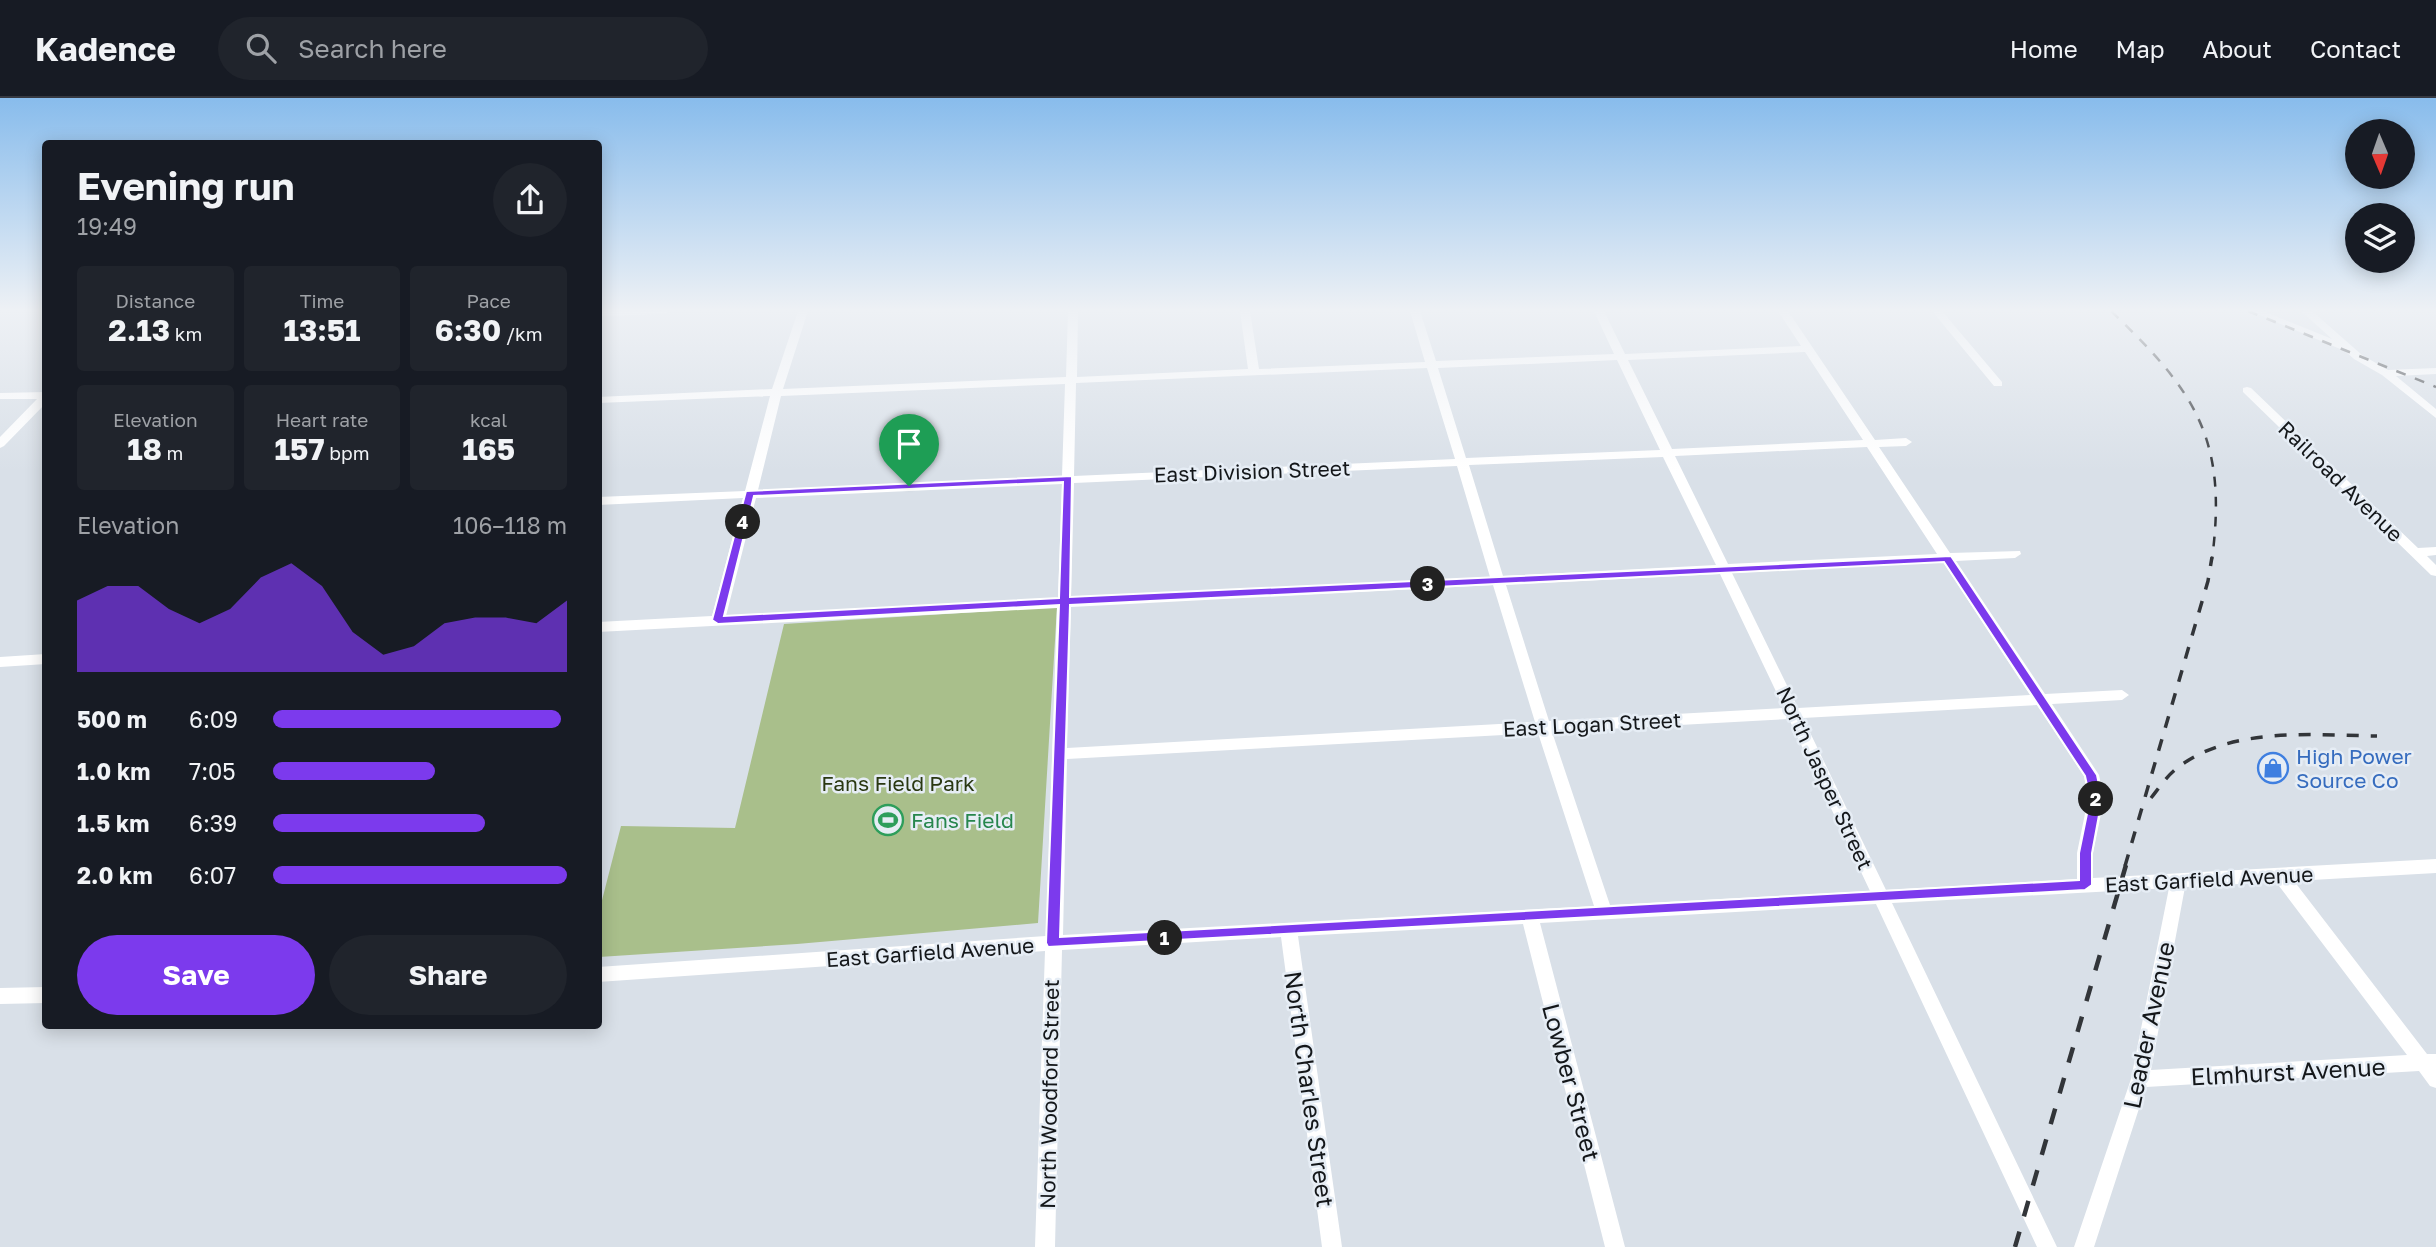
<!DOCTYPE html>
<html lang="en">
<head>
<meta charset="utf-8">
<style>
	body { margin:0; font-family:"Golos Text",sans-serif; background:#20242c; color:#f1f3f6; height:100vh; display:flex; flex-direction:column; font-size:26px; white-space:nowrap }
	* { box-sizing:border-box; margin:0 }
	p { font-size:23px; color:#9ea1a6 }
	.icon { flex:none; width:38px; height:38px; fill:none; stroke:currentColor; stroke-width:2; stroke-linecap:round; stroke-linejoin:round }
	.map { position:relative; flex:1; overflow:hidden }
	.drawer { position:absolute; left:42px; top:42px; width:560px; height:889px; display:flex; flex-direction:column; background:#171b24; border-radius:7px; box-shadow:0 4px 18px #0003 }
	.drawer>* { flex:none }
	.needle { width:46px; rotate:178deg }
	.buttons { position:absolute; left:2345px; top:21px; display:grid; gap:14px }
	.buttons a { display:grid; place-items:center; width:70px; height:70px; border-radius:50%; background:#171b24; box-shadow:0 4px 18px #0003; font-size:35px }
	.pin { position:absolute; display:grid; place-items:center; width:60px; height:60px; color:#fff; margin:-72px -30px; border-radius:50% 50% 50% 0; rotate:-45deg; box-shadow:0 0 7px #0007 }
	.pin .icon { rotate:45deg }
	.km { position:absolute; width:35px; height:35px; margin:-18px; border-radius:50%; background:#222; color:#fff; font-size:19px; line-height:35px; text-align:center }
	.round { display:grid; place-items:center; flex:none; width:74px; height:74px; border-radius:37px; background:#20242c }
	.head { display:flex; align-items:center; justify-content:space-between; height:119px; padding:0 35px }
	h1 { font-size:38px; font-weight:700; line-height:52px }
	.stats { display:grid; grid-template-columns:repeat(3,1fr); gap:10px; height:119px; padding:7px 35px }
	.stats div { display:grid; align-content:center; border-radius:7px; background:#20242c; text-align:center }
	.stats b { font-size:30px; font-weight:700 }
	.stats small { font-size:19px; font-weight:400 }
	.stats p { font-size:19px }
	.chart { height:196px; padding:14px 35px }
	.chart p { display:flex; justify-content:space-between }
	.chart svg { width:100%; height:126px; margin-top:7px; fill:#7c3aed; opacity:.7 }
	.action { display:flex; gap:14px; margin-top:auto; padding:14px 35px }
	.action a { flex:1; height:80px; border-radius:42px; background:#7c3aed; color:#fff; font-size:28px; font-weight:700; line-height:80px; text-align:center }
	.action a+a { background:#20242c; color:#f1f3f6 }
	ul { padding:0 35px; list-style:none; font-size:23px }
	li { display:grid; grid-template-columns:112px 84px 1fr; align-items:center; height:52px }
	li i { height:18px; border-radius:9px; background:#7c3aed }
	header { display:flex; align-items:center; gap:42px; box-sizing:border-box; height:98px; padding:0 35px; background:#171b24; border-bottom:2px solid #363941 }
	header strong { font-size:33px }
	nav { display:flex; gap:38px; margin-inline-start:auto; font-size:24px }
	.search { width:490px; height:63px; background:#20242c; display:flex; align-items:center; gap:18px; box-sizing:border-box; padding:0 24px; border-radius:38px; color:#9ea1a6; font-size:26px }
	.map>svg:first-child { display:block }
	.green { fill:#a9bf8b }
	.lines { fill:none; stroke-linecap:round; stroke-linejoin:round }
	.minor { fill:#fff; fill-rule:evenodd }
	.rail-far2 { stroke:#323539; stroke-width:2.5; stroke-dasharray:10 10; stroke-linecap:butt }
	.rail-far1 { stroke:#323539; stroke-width:3.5; stroke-dasharray:12 12; stroke-linecap:butt }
	.rail { stroke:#323539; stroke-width:4.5; stroke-dasharray:16 16; stroke-linecap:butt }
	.route { fill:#7c3aed; stroke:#fff; stroke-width:2; fill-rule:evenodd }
	.labels { text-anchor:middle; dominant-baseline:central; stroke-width:5; stroke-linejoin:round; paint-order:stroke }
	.street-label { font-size:21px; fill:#14171a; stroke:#e6edf5 }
	.shop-label { font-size:21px; fill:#366cbe; stroke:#e6edf5; text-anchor:start }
	.park-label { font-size:21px; fill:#2a3811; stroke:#e6edf5 }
	.leisure-label { font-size:21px; fill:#27864d; stroke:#e6edf5; text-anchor:start }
	.near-street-label { font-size:24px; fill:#14171a; stroke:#e6edf5 }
</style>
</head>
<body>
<header>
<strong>Kadence</strong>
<div class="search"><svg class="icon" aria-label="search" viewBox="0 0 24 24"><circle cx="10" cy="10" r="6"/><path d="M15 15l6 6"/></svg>Search here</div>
<nav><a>Home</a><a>Map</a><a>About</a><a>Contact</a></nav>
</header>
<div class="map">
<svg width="2436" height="1149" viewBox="0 0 2436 1149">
	<rect width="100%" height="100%" fill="#d9e0e8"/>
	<path class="green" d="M1057 509 1038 825 797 846 599 859V814L621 728 735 730 784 526Z"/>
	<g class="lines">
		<path class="minor" d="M598 213H669L664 216 598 218Z
			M798 213H808L783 291 1066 279 1068 213H1078L1077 279 1248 271 1240 213H1250L1259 271 1425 264 1410 213H1420L1436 263 1614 256 1594 213H1604L1625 256 1801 248 1778 213H1788L1875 342 1906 340 1912 344 1906 348 1879 349 1950 455 2020 453 2021 456 2015 460 1956 463 2045 596 2122 592 2129 597 2122 602 2052 606 2099 677 2104 701 2093 755V780L2436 761V775L2294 783 2427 956H2436V990L2430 988 2419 973 2146 989 2094 1149H2074L2131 981 2169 790 1892 805 2057 1149H2037L1876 806 1540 825 1625 1149H1605L1523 826 1298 838 1342 1149H1322L1281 839 1062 852 1055 1149H1035L1045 853 598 884V869L1046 838 1057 510 598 534V524L712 518 743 400 598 407V399L745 393 770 298 598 305V299L772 291ZM1805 254 1863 342 1672 351 1628 262ZM1617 262 1660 352 1466 360 1438 270ZM1427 270 1455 361 1074 378 1076 285ZM1065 286 1062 378 758 392 781 298ZM1867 349 1937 456 1728 466 1675 358ZM1663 359 1716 467 1503 478 1469 367ZM1457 368 1490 479 1071 500 1074 385ZM1062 386 1058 501 726 518 756 400ZM1943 464 2030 597 1798 610 1732 475ZM1720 476 1784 610 1549 623 1506 487ZM1493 487 1535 624 1067 650 1071 509ZM2037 607 2084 678 2088 701 2077 755V781L1886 792 1803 620ZM1789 621 1870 793 1610 807 1552 634ZM1538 635 1594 808 1063 837 1067 661ZM2276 784 2407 957 2151 972 2185 789Z
			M1932 213H1942L2002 284V288H1994Z
			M2250 213H2263L2332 241 2301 213H2312L2362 257 2388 272 2436 270V276L2396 278 2436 311V320L2382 277 2354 261 2345 253Z
			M2247 289 2251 290 2418 450 2436 449V457L2427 458 2436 467V478L2431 477 2243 294V290Z
			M46 294V305L4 348 0 350V339L37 301H0V295Z
			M46 556V566L0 569V559Z
			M46 889V905L0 906V890Z"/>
		<path class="rail-far2" d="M2111 213C2195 293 2228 341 2212 461
			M2248 213 2436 289"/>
		<path class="rail-far1" d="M2151 700C2159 690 2166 679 2176 671 2230 628 2312 637 2377 638
			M2125 768 2208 483 2212 459"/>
		<path class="rail" d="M2015 1149 2126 767"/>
	</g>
	<linearGradient id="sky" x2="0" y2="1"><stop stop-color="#88bcec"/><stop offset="0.57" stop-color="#eef1f5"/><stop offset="1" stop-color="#eef1f5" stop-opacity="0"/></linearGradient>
	<rect width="2436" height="373" fill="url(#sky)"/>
	<path class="route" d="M1072 378 1070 499 1951 458 2097 677 2102 701 2092 755V787L2085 792 1048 849 1046 845 1059 507 718 526 712 522 746 393ZM1063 384 1059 500 724 518 754 398ZM1944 464 2085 678 2090 701 2079 755V782L1060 839 1070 507Z"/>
	<defs>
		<g id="shop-ring" transform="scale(1.575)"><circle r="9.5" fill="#e6edf5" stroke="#3f7fe0" stroke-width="1.5"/><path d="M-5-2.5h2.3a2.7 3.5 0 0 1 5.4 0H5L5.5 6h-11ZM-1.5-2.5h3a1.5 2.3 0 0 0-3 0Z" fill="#3f7fe0"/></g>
		<g id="stadium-ring" transform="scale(1.575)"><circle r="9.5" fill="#e6edf5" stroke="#2e9e5b" stroke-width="1.5"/><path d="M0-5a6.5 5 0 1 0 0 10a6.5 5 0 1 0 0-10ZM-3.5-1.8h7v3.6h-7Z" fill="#2e9e5b"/></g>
	</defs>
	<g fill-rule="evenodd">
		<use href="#shop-ring" x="2273" y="670"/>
		<use href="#stadium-ring" x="888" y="722"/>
	</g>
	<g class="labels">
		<g class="street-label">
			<text transform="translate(1252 373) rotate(-2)">East Division Street</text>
			<text transform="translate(2341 383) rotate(44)">Railroad Avenue</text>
			<text transform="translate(1592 626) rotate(-3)">East Logan Street</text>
			<text transform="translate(1825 680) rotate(65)">North Jasper Street</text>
			<text transform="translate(2209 781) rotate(-3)">East Garfield Avenue</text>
			<text transform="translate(930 854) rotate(-4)">East Garfield Avenue</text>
			<text transform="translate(1049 996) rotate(-89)">North Woodford Street</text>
		</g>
		<g class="shop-label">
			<text x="2296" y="658">High Power<tspan x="2296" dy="24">Source Co</tspan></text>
		</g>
		<g class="park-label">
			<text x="898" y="685">Fans Field Park</text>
		</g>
		<g class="leisure-label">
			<text x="911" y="722">Fans Field</text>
		</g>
		<g class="near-street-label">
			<text transform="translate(2148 927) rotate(-78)">Leader Avenue</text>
			<text transform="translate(2288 973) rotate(-3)">Elmhurst Avenue</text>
			<text transform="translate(1572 984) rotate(75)">Lowber Street</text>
			<text transform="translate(1310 991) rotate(82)">North Charles Street</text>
		</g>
	</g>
</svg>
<div class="buttons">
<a><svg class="needle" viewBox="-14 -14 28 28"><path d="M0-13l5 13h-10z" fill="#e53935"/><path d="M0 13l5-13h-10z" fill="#9ea1a6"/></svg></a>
<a><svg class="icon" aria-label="layers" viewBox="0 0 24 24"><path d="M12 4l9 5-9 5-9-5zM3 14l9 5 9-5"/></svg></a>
</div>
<div class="pin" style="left:909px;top:388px;background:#1e9e55"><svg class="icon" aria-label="arrive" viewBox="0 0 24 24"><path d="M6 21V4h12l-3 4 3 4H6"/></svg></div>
<b class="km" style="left:1165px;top:840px">1</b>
<b class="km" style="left:2096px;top:701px">2</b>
<b class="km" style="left:1428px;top:486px">3</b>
<b class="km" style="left:743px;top:424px">4</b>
<section class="drawer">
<div class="head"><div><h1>Evening run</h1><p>19:49</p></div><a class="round"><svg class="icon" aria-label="share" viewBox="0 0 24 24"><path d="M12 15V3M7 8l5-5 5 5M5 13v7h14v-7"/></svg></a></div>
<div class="stats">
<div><p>Distance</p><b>2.13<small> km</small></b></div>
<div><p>Time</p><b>13:51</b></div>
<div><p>Pace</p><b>6:30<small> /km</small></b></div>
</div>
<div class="stats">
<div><p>Elevation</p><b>18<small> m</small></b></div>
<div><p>Heart rate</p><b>157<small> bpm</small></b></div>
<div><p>kcal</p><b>165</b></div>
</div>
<div class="chart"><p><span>Elevation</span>106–118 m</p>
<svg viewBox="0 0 160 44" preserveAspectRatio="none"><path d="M0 44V19L10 14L20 14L30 22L40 27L50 22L60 11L70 6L80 14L90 30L100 38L110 35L120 27L130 25L140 25L150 27L160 19V44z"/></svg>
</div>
<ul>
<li><b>500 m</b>6:09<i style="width:98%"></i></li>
<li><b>1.0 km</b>7:05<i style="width:55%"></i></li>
<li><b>1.5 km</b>6:39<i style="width:72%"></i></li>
<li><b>2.0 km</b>6:07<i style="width:100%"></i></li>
</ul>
<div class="action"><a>Save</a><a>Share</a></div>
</section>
</div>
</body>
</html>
